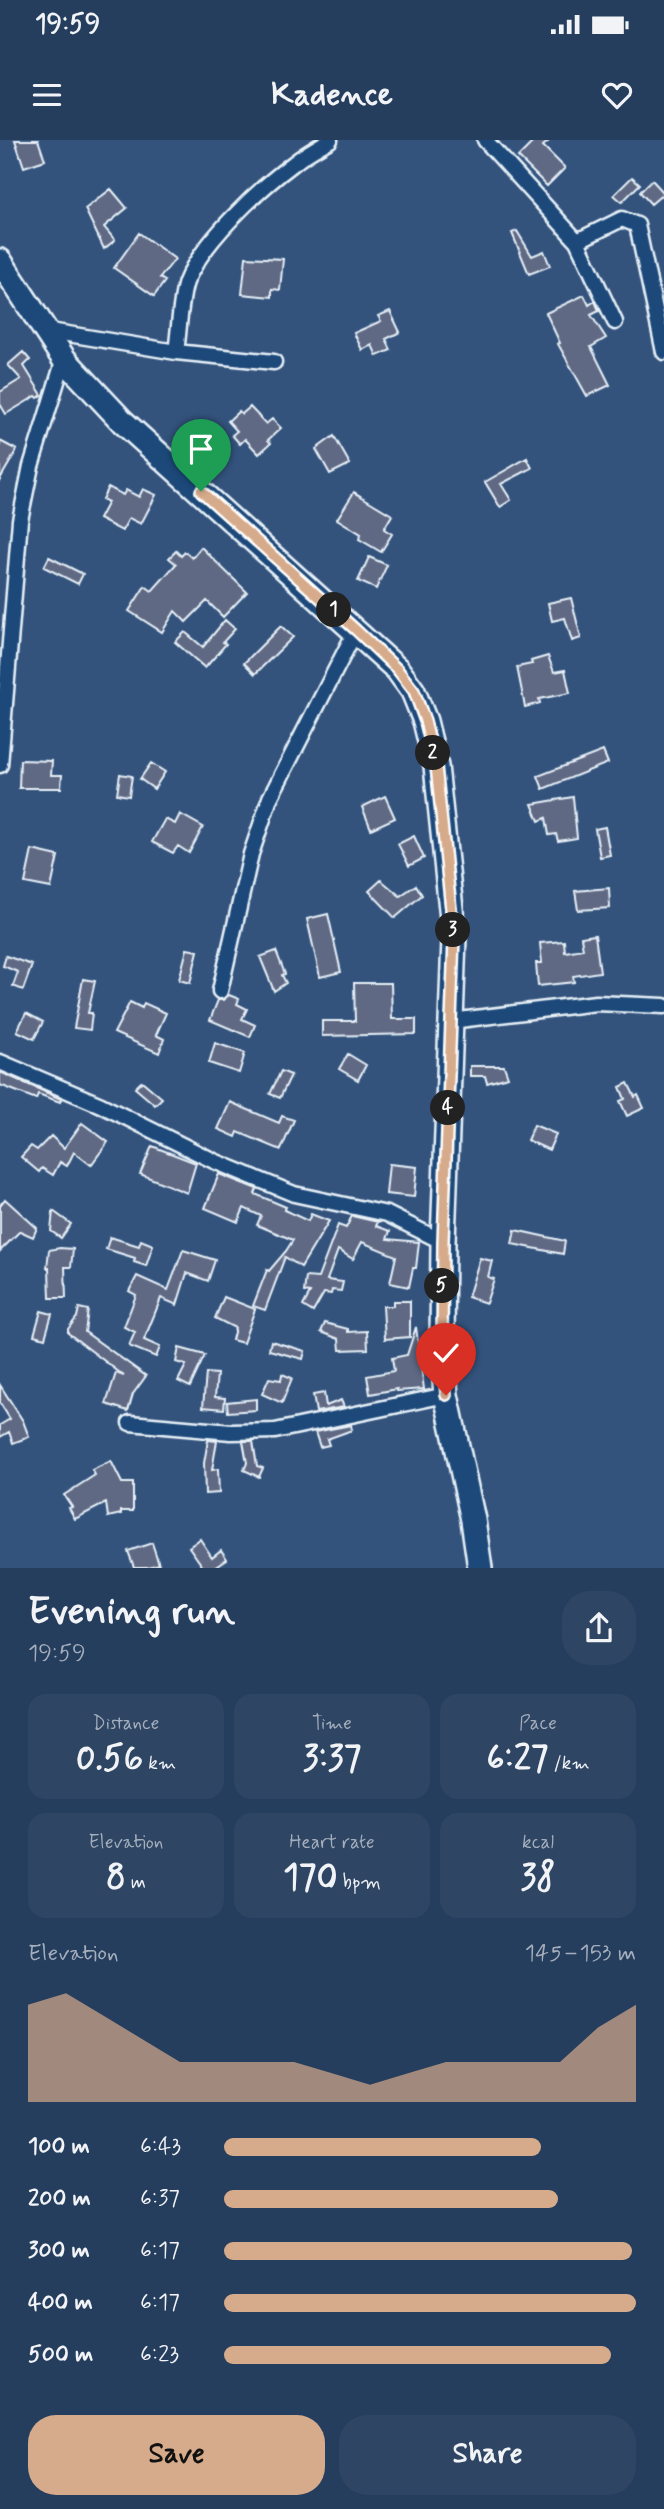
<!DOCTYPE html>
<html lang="en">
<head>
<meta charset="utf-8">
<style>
	body { margin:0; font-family:Mynerve,sans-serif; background:#2e4564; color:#f1f3f6; height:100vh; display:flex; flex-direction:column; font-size:26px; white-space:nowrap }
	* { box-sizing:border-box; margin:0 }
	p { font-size:23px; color:#a4aebc }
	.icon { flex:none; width:38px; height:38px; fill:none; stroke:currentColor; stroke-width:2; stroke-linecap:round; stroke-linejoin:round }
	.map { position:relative; height:1428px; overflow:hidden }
	.panel { display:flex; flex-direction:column; background:#263e5e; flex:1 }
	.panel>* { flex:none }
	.pin { position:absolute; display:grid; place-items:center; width:60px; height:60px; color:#fff; margin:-72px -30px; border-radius:50% 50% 50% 0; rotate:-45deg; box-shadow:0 0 7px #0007 }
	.pin .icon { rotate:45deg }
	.km { position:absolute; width:35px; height:35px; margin:-18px; border-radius:50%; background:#222; color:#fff; font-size:19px; line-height:35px; text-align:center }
	.round { display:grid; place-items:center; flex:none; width:74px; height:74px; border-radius:28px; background:#2e4564 }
	.headline { display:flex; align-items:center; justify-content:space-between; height:119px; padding:0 28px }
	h1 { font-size:38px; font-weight:700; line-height:52px }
	.metrics { display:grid; grid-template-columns:repeat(3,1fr); gap:10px; height:119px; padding:7px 28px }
	.metrics div { display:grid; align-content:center; border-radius:18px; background:#2e4564; text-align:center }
	.metrics b { font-size:35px; font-weight:700 }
	.metrics small { font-size:19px; font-weight:400 }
	.metrics p { font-size:19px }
	.chart { height:196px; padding:14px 28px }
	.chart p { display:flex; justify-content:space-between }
	.chart svg { width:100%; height:126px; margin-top:7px; fill:#d6ab8b; opacity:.7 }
	.button { display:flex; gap:14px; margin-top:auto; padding:14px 28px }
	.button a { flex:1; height:80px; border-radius:28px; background:#d6ab8b; color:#111; font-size:28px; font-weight:700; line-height:80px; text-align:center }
	.button a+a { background:#2e4564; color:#f1f3f6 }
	ul { padding:0 28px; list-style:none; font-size:23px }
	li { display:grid; grid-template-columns:112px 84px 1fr; align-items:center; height:52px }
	li i { height:18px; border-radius:9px; background:#d6ab8b }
	.status { display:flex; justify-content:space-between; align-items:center; height:49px; padding:0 35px; background:#263e5e; direction:ltr }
	.status svg { height:19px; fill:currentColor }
	header { display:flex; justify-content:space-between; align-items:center; height:91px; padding:0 28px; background:#263e5e; font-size:32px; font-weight:700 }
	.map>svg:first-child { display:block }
	.building { fill:#616984; stroke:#e8f1f8; stroke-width:2 }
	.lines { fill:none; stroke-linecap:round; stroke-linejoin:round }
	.minor-casing { stroke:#e8f1f8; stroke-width:19 }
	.primary-casing { stroke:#e8f1f8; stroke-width:28 }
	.minor { stroke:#1f4a7a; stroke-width:14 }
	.primary { stroke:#1f4a7a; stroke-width:23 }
	.route-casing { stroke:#fff; stroke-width:14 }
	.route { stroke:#d6ab8b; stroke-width:9 }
</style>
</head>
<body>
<div class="status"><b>19:59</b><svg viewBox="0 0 49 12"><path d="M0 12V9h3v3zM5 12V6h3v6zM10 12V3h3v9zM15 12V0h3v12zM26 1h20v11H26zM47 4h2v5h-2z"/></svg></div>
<header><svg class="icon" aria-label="menu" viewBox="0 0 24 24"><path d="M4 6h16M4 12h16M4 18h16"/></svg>Kadence<svg class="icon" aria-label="heart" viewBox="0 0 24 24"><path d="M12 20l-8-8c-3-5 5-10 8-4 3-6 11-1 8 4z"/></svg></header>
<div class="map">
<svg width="664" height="1428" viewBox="0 0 664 1428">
	<rect width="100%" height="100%" fill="#33537d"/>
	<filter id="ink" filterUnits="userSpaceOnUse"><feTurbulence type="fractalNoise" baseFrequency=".0143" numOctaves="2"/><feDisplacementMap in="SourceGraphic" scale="14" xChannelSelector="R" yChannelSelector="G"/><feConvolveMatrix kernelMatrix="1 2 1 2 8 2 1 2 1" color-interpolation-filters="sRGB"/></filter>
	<g filter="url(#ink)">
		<path class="building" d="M15 0H38L45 20 24 27Z
			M535 0H550L543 6 565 28 547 46 518 17Z
			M632 37 640 44 622 62 614 55Z
			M652 40 664 53 651 64 640 52Z
			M111 49 127 68 104 87 115 100 104 109 85 69Z
			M517 91 532 116 544 111 550 126 529 134 512 93Z
			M139 93 175 119 160 138 165 141 154 156 114 128Z
			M246 117 283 119 280 150 272 149V157L242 154Z
			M584 155 589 165 595 161 599 171 591 175 606 198 591 207 610 245 587 256 558 204 560 203 546 173Z
			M390 171 400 192 386 199 391 210 377 216 372 205 362 210 354 193 381 181 378 176Z
			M23 212 30 220 24 226 42 255 38 258 36 256 6 274 0 264V252L21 239 8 225Z
			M250 267 266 284 272 279 281 288 268 300 271 303 259 314 245 299 240 304 232 295 237 291 228 281 239 271 242 274Z
			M334 296 350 324 330 334 316 309Z
			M0 301 17 310 0 339Z
			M527 318 532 328 501 344 511 360 500 367 485 342Z
			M108 347 123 355 126 350 139 357 143 349 156 355 141 384 129 378 122 391 99 379 108 362 102 359Z
			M354 352 392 375 384 389 392 394 381 412 359 399 361 394 337 379Z
			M201 407 247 452 223 477 207 461 186 482 175 471 162 492 129 471 145 446 152 451 176 424 169 418 176 411 181 416 185 412 192 418Z
			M49 417 83 434 78 444 44 427Z
			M369 417 387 425 376 449 358 441Z
			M571 458 581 498 572 501 565 478 552 481 548 463Z
			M225 480 235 489 223 502 226 504 205 528 175 502 185 492 203 507Z
			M281 486 293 497 255 534 244 523Z
			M548 516 554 532 565 530 570 553 539 559 540 563 525 567 517 527 532 524 531 521Z
			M603 611 608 623 543 649 538 636Z
			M20 620 52 621 51 635H62L61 648H19Z
			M151 623 165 632 154 649 140 639Z
			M120 634 132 636 129 656 117 654Z
			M385 656 395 678 371 689 362 667Z
			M573 657 577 698 558 701 556 694 549 695 546 678 539 681 532 664Z
			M180 674 203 687 189 713 178 706 173 713 152 702 165 679 175 684Z
			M605 687 610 715 600 717 595 689Z
			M414 696 424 718 409 726 398 704Z
			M32 710 58 716 51 748 25 743Z
			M381 740 400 756 416 745 422 755 395 778 369 751Z
			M609 748 610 768 578 770 575 751Z
			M328 774 341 832 320 837 307 779Z
			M595 795 600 832 573 836 574 842 538 846 536 823H542L540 803 564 801 565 812 583 809 581 797Z
			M187 809 198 811 190 843 179 840Z
			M276 811 285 834 282 835 286 843 274 851 260 817Z
			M6 816 32 825 23 850 13 846 18 832 3 826Z
			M83 839 95 841 88 873H92L90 890 74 888Z
			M354 843H391L392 879H416V894L322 896V881H355Z
			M229 855 239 859 237 864 247 869 242 879 255 885 250 897 210 880 218 860H223Z
			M130 862 142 868 144 863 166 873 156 895 164 899 159 913 114 893Z
			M26 873 43 882 34 899 17 891Z
			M215 903 245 913 239 933 209 923Z
			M348 914 366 925 358 940 339 929Z
			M470 926H504L508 937 487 943 485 936H470Z
			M281 931 291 935 280 958 270 954Z
			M0 932 61 959 60 962 38 954 36 959 0 945Z
			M142 941 162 958 155 965 135 948Z
			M628 943 635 957 638 955 644 968 627 976 620 961 625 959 620 947Z
			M230 962 279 983 282 976 294 980 281 1010 238 992 236 997 218 989Z
			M82 983 108 1002 91 1025 74 1012 67 1026 60 1022 53 1035 42 1028 39 1032 21 1017 31 1006 37 1010 51 996 64 1008Z
			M534 985 556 994 549 1010 527 1000Z
			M152 1006 196 1023 187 1053 140 1034Z
			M389 1024 417 1027 414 1057 386 1054Z
			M219 1034 257 1049 255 1054 286 1067 284 1070 308 1081 311 1074 329 1081 301 1127 285 1117 265 1170 253 1166 267 1130 269 1131 286 1111 293 1100 257 1085 261 1076 244 1068 238 1082 205 1068Z
			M5 1059 37 1088 33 1097 20 1091 0 1111V1065Z
			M53 1071 71 1084 61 1098 51 1091Z
			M352 1076 378 1082 376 1086 390 1091 387 1099 419 1102 416 1128H413L409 1147 390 1143 396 1116 362 1102 353 1119 338 1110 327 1140 343 1142 341 1151 332 1150 331 1154 324 1153 313 1172 303 1166 310 1153 304 1152 306 1137 318 1138 338 1085 346 1088Z
			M515 1090 565 1101 563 1114 512 1104Z
			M110 1097 139 1106 141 1100 153 1105 146 1126 134 1122 135 1118 106 1109Z
			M60 1108 73 1109 71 1127H65L66 1158H50L49 1128H47L49 1110Z
			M183 1110 215 1120 208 1141 187 1133 177 1165 161 1158 144 1200 160 1207 156 1217 129 1206 135 1192 124 1187 136 1155 129 1151 137 1136 168 1150Z
			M480 1118 492 1121 488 1137 494 1139 486 1163 468 1157Z
			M224 1157 255 1169 243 1203 232 1200 235 1188 215 1178Z
			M393 1161H410V1197L385 1199 383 1166H393Z
			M79 1168 88 1170 85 1192 146 1236 133 1254 128 1271 106 1264 116 1233 124 1236 68 1193V1189L77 1177Z
			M41 1171 52 1174 45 1198 34 1195Z
			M325 1183 348 1189V1192L367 1191 368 1209 340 1210 339 1199 321 1192Z
			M416 1187 424 1249 397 1251V1249L370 1254 367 1236 394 1231 392 1218 407 1215Z
			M271 1201 305 1211 303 1219 269 1210Z
			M179 1208 205 1215 190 1247 178 1241 186 1225 176 1222Z
			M206 1233 217 1234 215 1257 225 1258 224 1269 203 1267Z
			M282 1234 292 1238 282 1263 262 1254 269 1238 281 1240Z
			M0 1245 23 1281 29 1297 13 1303 9 1292 0 1297V1285L10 1279 0 1263Z
			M324 1253 326 1266 341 1260 344 1267 316 1272 313 1255Z
			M256 1259V1270L228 1272 227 1262Z
			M351 1285 352 1290 327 1299 329 1305 320 1307 315 1292Z
			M208 1300 217 1301 212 1330 218 1329 219 1353 205 1354 204 1323Z
			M243 1301H253L257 1326 263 1328 259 1337 244 1330 247 1323Z
			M111 1321 122 1343H133V1371H121V1374L108 1377 106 1363 75 1379 69 1368 72 1367 64 1355 95 1335 92 1330Z
			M200 1399 212 1417 221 1410 227 1419 215 1427H203L189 1407Z
			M152 1403 159 1424 148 1427H134L128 1411Z"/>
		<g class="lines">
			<g class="minor-casing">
				<path id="minor" d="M485 0 577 101 615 182
					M577 101 622 79 637 85 664 212
					M44 190 176 212 274 222
					M176 212C179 193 180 159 186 142 202 102 259 49 294 23 305 14 318 7 330 0
					M0 625 20 380 31 326 64 219
					M220 851 251 714 270 658 356 490
					M451 881 596 863 664 866
					M0 922 101 965 214 1021 294 1054 387 1074 443 1102
					M130 1283 231 1292 275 1291 446 1255"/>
			</g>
			<g class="primary-casing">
				<path id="primary" d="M0 121 64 219 123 282 397 529 413 551 425 581 436 626 454 798 443 1102 442 1203 446 1255 473 1380 480 1428"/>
			</g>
			<use href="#minor" class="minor"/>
			<use href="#primary" class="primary"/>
		</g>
	</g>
	<g class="lines" filter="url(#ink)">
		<g class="route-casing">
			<path id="route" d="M201 351 356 490 397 529 414 551 425 581 436 626 454 798 443 1102 442 1203 446 1255"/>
		</g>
		<use href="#route" class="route"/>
	</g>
</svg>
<div class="pin" style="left:201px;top:351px;background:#1e9e55"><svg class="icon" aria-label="arrive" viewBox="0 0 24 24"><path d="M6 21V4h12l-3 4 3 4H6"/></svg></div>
<div class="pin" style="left:446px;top:1255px;background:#d93025"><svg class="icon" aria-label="check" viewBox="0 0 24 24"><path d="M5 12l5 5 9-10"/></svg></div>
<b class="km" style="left:334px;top:470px">1</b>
<b class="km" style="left:433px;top:613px">2</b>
<b class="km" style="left:453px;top:790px">3</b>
<b class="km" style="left:448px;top:968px">4</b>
<b class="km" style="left:442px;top:1146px">5</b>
</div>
<section class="panel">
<div class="headline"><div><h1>Evening run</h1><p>19:59</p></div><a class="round"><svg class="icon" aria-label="share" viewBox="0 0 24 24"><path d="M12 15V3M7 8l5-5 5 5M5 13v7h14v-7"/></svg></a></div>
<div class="metrics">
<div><p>Distance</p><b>0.56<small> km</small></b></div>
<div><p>Time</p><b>3:37</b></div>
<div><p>Pace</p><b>6:27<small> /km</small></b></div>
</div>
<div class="metrics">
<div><p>Elevation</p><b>8<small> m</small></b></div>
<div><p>Heart rate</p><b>170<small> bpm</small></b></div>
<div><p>kcal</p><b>38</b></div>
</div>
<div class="chart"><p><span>Elevation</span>145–153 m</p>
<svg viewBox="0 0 160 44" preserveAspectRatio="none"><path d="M0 44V10L10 6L20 14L30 22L40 30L50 30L60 30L70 30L80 34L90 38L100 34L110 30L120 30L130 30L140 30L150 18L160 10V44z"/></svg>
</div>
<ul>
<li><b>100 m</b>6:43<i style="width:77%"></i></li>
<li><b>200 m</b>6:37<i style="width:81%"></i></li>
<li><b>300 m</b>6:17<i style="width:99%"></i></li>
<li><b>400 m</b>6:17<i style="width:100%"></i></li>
<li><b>500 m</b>6:23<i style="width:94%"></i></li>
</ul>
<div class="button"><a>Save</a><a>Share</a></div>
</section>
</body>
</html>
